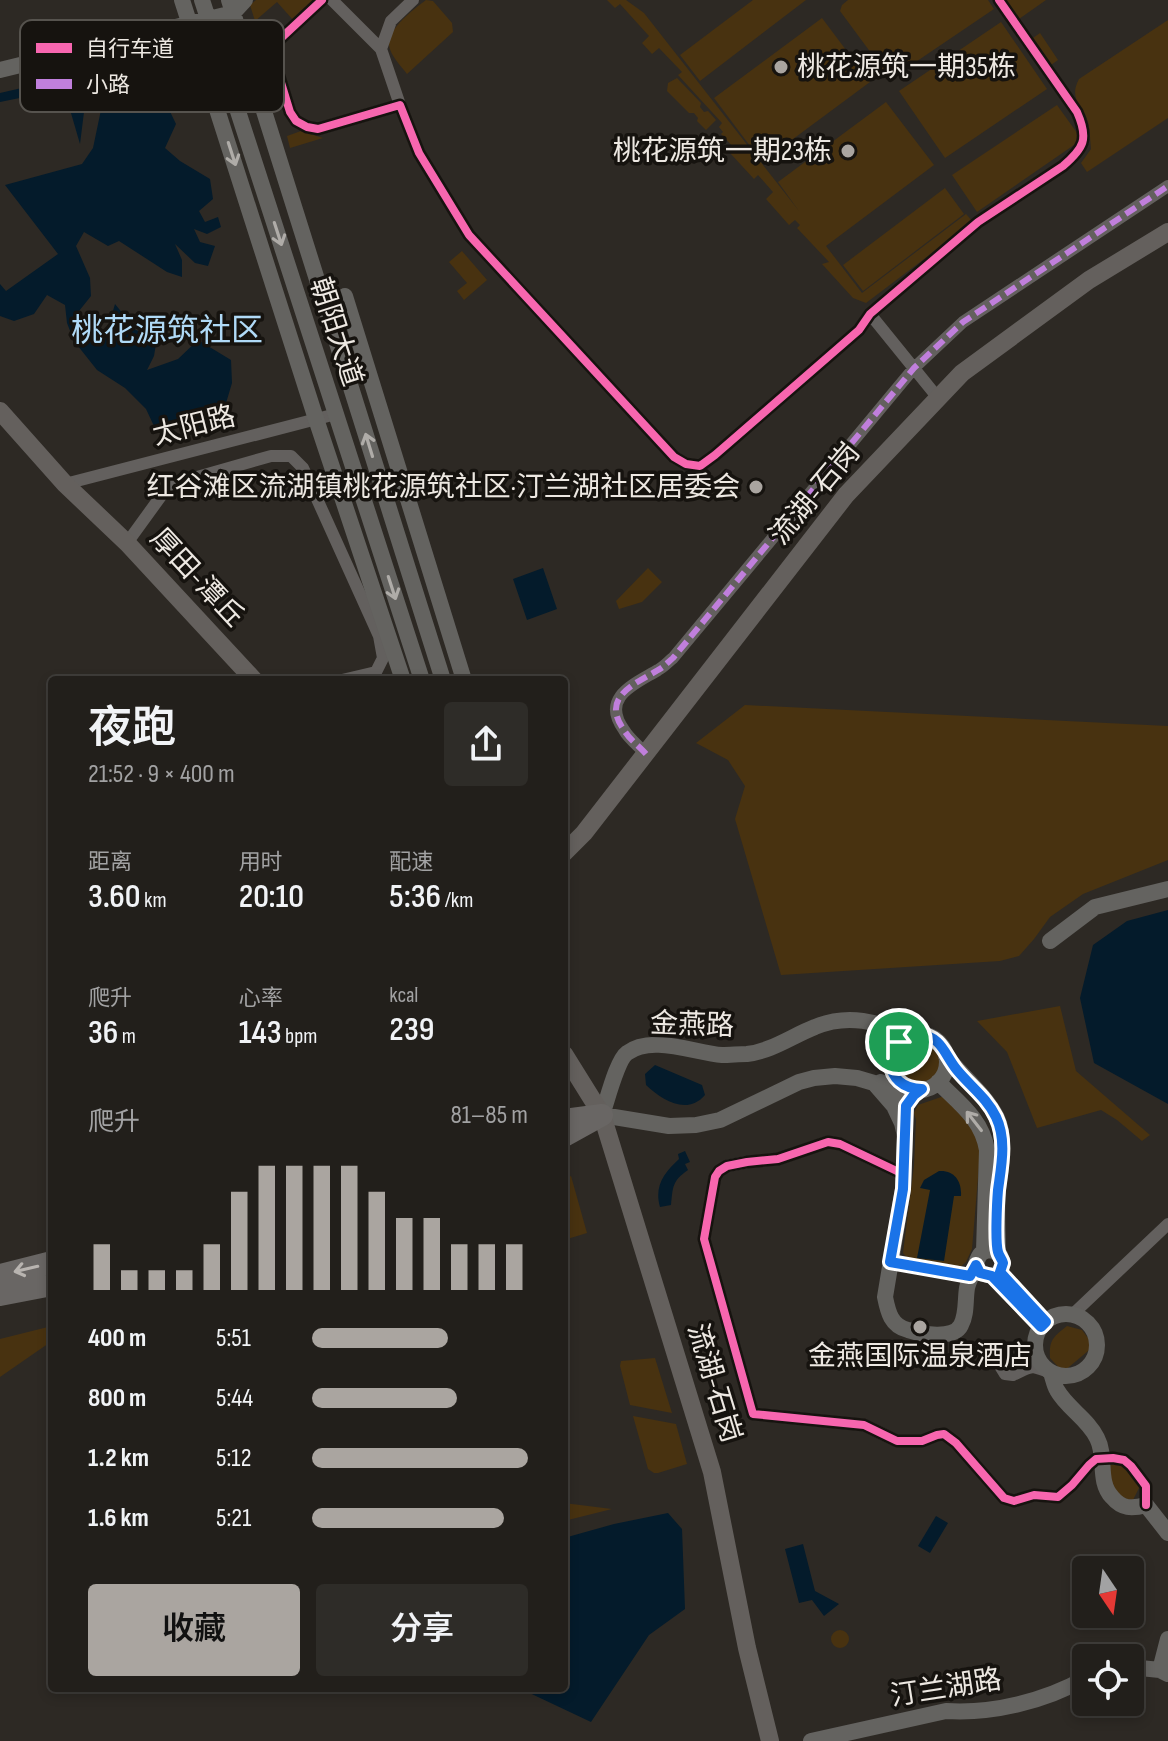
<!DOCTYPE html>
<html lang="zh">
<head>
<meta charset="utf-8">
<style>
	body { margin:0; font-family:"Sofia Sans Condensed","Noto Sans SC",sans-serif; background:#2e2c28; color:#f1f3f6; height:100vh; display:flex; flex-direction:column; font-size:30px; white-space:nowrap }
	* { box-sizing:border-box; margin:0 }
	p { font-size:26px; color:#a2a2a3 }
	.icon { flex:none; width:44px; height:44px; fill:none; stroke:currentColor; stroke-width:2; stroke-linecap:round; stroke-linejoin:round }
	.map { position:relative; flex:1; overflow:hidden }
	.panel { position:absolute; left:48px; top:676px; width:520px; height:1016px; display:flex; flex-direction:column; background:#221f1b; border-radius:8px; box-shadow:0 4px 12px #0003,0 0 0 2px #3f3d3a }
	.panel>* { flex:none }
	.needle { width:52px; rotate:167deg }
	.buttons { position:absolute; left:1072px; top:1556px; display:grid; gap:16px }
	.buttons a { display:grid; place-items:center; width:72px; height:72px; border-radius:8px; background:#221f1b; box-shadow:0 4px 12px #0003,0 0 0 2px #3f3d3a; font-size:40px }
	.pin { position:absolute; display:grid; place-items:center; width:68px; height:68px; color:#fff; margin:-34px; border:4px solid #fff; border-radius:50%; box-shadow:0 2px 8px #0007 }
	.round { display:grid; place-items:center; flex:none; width:84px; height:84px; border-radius:8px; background:#2e2c28 }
	.summary { display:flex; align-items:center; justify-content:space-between; height:136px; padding:0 40px }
	h1 { font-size:44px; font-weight:600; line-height:60px }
	.stats { display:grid; grid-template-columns:repeat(3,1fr); gap:12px; height:136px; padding:8px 40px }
	.stats div { display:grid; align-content:center }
	.stats b { font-size:34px; font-weight:600 }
	.stats small { font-size:22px; font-weight:400 }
	.stats p { font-size:22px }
	.chart { height:224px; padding:16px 40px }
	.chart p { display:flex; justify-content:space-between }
	.chart svg { width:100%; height:144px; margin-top:8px; stroke:#aaa5a0; stroke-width:6 }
	.primary-button { display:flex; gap:16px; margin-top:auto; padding:16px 40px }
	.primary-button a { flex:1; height:92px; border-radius:8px; background:#aaa5a0; color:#111; font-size:32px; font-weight:600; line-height:92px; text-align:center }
	.primary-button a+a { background:#2e2c28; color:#f1f3f6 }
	ul { padding:0 40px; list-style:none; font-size:26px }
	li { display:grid; grid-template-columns:128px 96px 1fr; align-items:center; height:60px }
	li i { height:20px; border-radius:10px; background:#aaa5a0 }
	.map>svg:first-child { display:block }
	.green { fill:#483210 }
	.water { fill:#041b2b }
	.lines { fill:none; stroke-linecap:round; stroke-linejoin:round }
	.street { stroke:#63605e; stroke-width:12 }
	.secondary { stroke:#646360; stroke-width:16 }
	.primary { stroke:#64605d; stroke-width:18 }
	.highway { stroke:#696664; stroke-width:22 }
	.quiet { stroke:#c07fdc; stroke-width:6; stroke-dasharray:12 6; stroke-linecap:butt }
	.cycleway-casing { stroke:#16130f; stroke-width:13 }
	.cycleway { stroke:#f766af; stroke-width:8 }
	.oneway { stroke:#afaca8 }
	.oneway2 { stroke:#b8b4b0 }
	.route-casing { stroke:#fff; stroke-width:16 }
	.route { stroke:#1a73e8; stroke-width:10 }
	.poi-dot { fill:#aaa5a0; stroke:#16130f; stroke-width:3 }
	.labels { text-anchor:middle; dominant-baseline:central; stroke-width:7; stroke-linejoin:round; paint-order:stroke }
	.poi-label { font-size:28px; fill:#ede8e2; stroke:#16130f; text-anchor:end }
	.street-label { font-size:28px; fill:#ede8e2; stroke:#16130f }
	.quarter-label { font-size:32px; fill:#b0daf7; stroke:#16130f }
	.key { fill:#16130f; stroke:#56534e; stroke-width:2 }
	.key-label { font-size:22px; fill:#ede8e2 }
</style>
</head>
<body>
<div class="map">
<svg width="1168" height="1741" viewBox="0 0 1168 1741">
	<rect width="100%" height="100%" fill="#2d2924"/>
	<path class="green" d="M256 0H316L294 21 277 2 255 21 250 5Z
		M426 0 433 1 452 23 453 32 407 74C401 66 390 55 389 45 389 27 413 10 426 0Z
		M607 0H626L644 13 799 211 778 182 886 102 934 165 826 246 862 293 966 214 973 222 866 303 853 298 822 264 829 262 797 228 800 225 795 220 789 225 766 199 773 192 758 175 754 179 730 153 735 149 721 134 723 132 719 127 722 123 678 75 682 72 659 48 652 54 642 43 649 36 620 4 615 8Z
		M753 0H806L700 81 680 55Z
		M848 0H988L994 9 895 76H888L840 11 842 5Z
		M1006 0H1046L1019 19Z
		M822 18 870 82 762 162 714 98Z
		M1168 20V118L1087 172 1081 163 1091 149C1090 140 1090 130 1088 122 1083 105 1068 100 1079 79Z
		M1001 22 1047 89 945 158 899 91Z
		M1040 33 1058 60 1051 65 1033 38Z
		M677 78 701 103 700 107 704 112 708 111 716 120 706 130 697 121 698 118 694 113H689L667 91 668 83Z
		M1057 105 1080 137 1074 145 977 212 952 175Z
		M301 131 323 138 290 148 287 136Z
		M945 188 964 214 863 291 843 265Z
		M462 251 487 280 464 300 457 291 467 283 449 262Z
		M648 568 662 582 642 602 619 609 616 601Z
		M745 705 1168 726V860L1083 894 1050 917 1034 939 1019 956 1000 961 781 975 735 819 745 786 728 760 696 743Z
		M1060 1006 1076 1071 1150 1135 1142 1141 1117 1120 1101 1110 1037 1128 1007 1052 977 1021Z
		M896 1062a23 23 0 1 1 46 0a23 23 0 1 1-46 0Z
		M944 1096 951 1098 978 1136 980 1154 972 1249 966 1262 958 1269 908 1259 903 1253 914 1166 916 1120 914 1113 918 1105Z
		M571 1176 587 1233 564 1240V1179Z
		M52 1326V1341L0 1377V1339Z
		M1067 1326 1082 1330 1094 1346 1063 1372 1050 1358C1049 1340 1053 1337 1067 1326Z
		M655 1358 672 1413 630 1405 620 1366 621 1361Z
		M633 1416 676 1424 687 1464 658 1473H654L648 1469Z
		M1115 1463 1122 1466 1140 1486 1133 1500C1113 1498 1110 1483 1108 1466Z
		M564 1503 612 1509 564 1521Z
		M831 1639a9 9 0 1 1 18 0a9 9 0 1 1-18 0Z"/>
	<path class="water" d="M128 72H160L163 97 176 124 165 148 180 161 210 179 213 199 199 211 205 222 218 217 221 227 207 234 194 229 200 242 215 246 208 266 195 263 175 244 182 260V277L167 272 119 241 108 246 84 232 76 246 90 278 91 296 79 311 86 337 100 345 107 331 115 304 136 330 157 338 154 356 147 370 178 359 198 340 231 360 232 383 218 430 181 425 162 429 154 426 146 409 125 388 97 370 74 341 67 323 65 305 47 295 34 314 14 321 0 316V284L6 291 58 254 5 185 82 164 93 148 102 105 121 92Z
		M61 79 86 96 80 144 64 89 0 102V93Z
		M543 568 557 609 527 620 513 579Z
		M1168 910V1104L1094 1063 1080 998 1093 945 1127 921Z
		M655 1065 702 1085 705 1095C687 1116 662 1100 646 1085L645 1074Z
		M685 1151 690 1162 685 1164 688 1170C672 1181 673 1187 671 1205L660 1207C654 1186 664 1173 679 1159L678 1154Z
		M939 1171C955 1170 962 1182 961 1196H954L944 1261 917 1258 930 1190 920 1188 924 1180Z
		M668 1513 682 1529 685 1609 649 1635 591 1722 519 1688H564V1538L614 1524Z
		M936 1516 948 1523 930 1553 918 1546Z
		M803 1544 815 1591 839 1604 824 1616 812 1600 799 1603 785 1549Z"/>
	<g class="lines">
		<path class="street" d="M322 0 279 40 274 52 275 63 290 112 296 121 307 127 318 129 400 105 419 153 469 235 674 457 686 464 700 466 715 455 859 330 870 314 978 222 1063 166C1084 148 1089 139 1077 112L999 0
			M332 0 381 49 400 105
			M381 49 391 21 413 0
			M870 314 938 398
			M65 484 336 414
			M127 543 169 485 271 456H291L303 468 379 636 383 658 376 672 342 680
			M646 754C639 746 629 739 624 730 600 697 635 684 658 670 664 667 668 662 673 658L914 368 963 322 1168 186
			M903 1174 840 1144 828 1142 778 1159 747 1162 727 1166 719 1171 715 1177 704 1239 753 1414 864 1425 897 1441H922L937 1435 944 1434 956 1443 1004 1498 1014 1501 1034 1495 1058 1497 1072 1485 1089 1465 1096 1459 1113 1458 1124 1460 1131 1466 1146 1486V1505
			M890 1262 970 1276
			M1072 1315 1168 1224
			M994 1356 1005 1374 1013 1375C1033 1366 1029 1364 1051 1373"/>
		<path class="secondary" d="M182 0 316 419 403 680
			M202 0 422 680
			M229 0 443 680
			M0 70 233 13 245 0
			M345 296 464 680
			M1050 941 1095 907 1168 889
			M891 1062a28 28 0 1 1 56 0a28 28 0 1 1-56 0Z
			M946 1056C962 1076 985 1094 997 1118 1007 1141 1000 1167 998 1191 996 1212 998 1233 998 1253
			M881 1082 902 1097 914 1095 922 1089
			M938 1082C959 1103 982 1119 987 1150L984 1251
			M602 1115 669 1126 696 1125 720 1120 799 1082 814 1078 835 1076 857 1078 874 1083 894 1106 902 1123 905 1136 903 1189 885 1297C888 1312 891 1326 908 1330 921 1334 954 1340 961 1325 967 1314 965 1300 967 1288 969 1279 974 1272 976 1264 979 1254 981 1251 992 1250L1000 1255 1003 1263 1000 1272 992 1276 980 1273 976 1265
			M602 1115C607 1101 617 1060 627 1053 651 1034 695 1053 722 1055 730 1055 739 1054 747 1054 772 1051 792 1036 815 1027 848 1013 878 1022 909 1035
			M992 1276 1041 1327
			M1035 1345a31 31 0 1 1 62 0a31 31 0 1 1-62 0Z
			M1051 1373C1053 1378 1054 1385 1057 1390 1067 1408 1088 1419 1097 1438 1107 1457 1097 1481 1112 1497 1122 1509 1132 1509 1146 1505L1168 1533
			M1130 1667 1160 1670 1168 1674
			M1160 1670 1168 1639
			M811 1741 946 1711C993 1714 1045 1701 1086 1678"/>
		<path class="primary" d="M0 411 65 484 127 543 254 680
			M564 853 584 833 846 495 962 373 1089 280 1168 232
			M564 1054 602 1115 712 1472 747 1648 770 1741"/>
		<path class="highway" d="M564 1120 602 1115 564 1136
			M0 1275 52 1262
			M0 1295 52 1285"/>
		<path class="quiet" d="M646 754C639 746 629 739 624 730 600 697 635 684 658 670 664 667 668 662 673 658L914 368 963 322 1168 186"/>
		<g class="cycleway-casing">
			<path id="cycleway" d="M322 0 279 40 274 52 275 63 290 112 296 121 307 127 318 129 400 105 419 153 469 235 674 457 686 464 700 466 715 455 859 330 870 314 978 222 1063 166C1084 148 1089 139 1077 112L999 0
				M903 1174 840 1144 828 1142 778 1159 747 1162 727 1166 719 1171 715 1177 704 1239 753 1414 864 1425 897 1441H922L937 1435 944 1434 956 1443 1004 1498 1014 1501 1034 1495 1058 1497 1072 1485 1089 1465 1096 1459 1113 1458 1124 1460 1131 1466 1146 1486V1505"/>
		</g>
		<use href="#cycleway" class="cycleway"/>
	</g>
	<defs><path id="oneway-shaft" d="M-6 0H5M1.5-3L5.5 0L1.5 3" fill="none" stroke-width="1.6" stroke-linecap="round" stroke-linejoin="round" transform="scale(2)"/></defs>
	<g class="oneway">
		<use href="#oneway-shaft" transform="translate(232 154) rotate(72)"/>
		<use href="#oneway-shaft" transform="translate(278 234) rotate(72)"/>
		<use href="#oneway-shaft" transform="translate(369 445) rotate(-107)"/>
		<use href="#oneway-shaft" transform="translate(392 588) rotate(72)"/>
		<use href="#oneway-shaft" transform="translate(974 1121) rotate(-128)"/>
	</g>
	<use class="oneway2" href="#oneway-shaft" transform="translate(26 1269) rotate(167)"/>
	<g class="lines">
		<g class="route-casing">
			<path id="route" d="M919 1034C942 1037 944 1054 957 1070 970 1086 987 1098 996 1117 1007 1140 1001 1167 998 1190 997 1202 995 1242 998 1252 999 1256 1002 1259 1003 1263L1000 1272 1046 1322 1041 1327 992 1276 980 1273 976 1265 970 1276 890 1262 903 1189 906 1106 914 1095 922 1089C882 1089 880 1040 919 1034Z"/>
		</g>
		<use href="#route" class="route"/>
	</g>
	<g class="poi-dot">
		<circle cx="781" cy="67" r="8"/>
		<circle cx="848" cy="151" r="8"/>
		<circle cx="756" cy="487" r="8"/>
		<circle cx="920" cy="1327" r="8"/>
	</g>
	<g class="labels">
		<g class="poi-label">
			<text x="797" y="67" text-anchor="start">桃花源筑一期35栋</text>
			<text x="832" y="151">桃花源筑一期23栋</text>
			<text x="740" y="487">红谷滩区流湖镇桃花源筑社区·汀兰湖社区居委会</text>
			<text x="920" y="1356" text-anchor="middle">金燕国际温泉酒店</text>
		</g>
		<g class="street-label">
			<text transform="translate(336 332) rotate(72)">朝阳大道</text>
			<text transform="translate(194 426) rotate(-14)">太阳路</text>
			<text transform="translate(815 494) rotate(-50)">流湖-石岗</text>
			<text transform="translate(197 578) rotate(47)">厚田-潭丘</text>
			<text transform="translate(692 1025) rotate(2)">金燕路</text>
			<text transform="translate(714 1383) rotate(73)">流湖-石岗</text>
			<text transform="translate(946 1688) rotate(-9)">汀兰湖路</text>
		</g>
		<g class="quarter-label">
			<text x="167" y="331">桃花源筑社区</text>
		</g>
	</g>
	<rect x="20" y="20" width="264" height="92" rx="12" class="key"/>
	<rect x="36" y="43" width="36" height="10" fill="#f766af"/>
	<rect x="36" y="79" width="36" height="10" fill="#c07fdc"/>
	<g class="key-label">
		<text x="86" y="56">自行车道</text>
		<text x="86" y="92">小路</text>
	</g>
</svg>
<div class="buttons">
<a><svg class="needle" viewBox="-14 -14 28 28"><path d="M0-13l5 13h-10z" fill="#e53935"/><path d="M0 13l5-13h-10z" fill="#a2a2a3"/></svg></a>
<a><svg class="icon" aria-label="locate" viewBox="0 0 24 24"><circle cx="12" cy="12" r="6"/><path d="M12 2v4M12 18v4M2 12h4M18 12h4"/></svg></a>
</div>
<div class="pin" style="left:899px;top:1042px;background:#1e9e55"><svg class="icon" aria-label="arrive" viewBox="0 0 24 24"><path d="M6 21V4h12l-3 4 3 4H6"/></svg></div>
<section class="panel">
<div class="summary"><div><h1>夜跑</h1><p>21:52 · 9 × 400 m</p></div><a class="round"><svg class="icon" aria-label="share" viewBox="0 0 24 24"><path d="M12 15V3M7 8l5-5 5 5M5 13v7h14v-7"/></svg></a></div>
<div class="stats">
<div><p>距离</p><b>3.60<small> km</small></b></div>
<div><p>用时</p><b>20:10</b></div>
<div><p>配速</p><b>5:36<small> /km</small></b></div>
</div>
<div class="stats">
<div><p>爬升</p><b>36<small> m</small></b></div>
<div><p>心率</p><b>143<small> bpm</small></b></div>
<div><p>kcal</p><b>239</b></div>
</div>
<div class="chart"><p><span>爬升</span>81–85 m</p>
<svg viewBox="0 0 160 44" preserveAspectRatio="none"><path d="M5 44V30M15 44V38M25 44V38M35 44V38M45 44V30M55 44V14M65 44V6M75 44V6M85 44V6M95 44V6M105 44V14M115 44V22M125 44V22M135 44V30M145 44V30M155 44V30"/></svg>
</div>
<ul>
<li><b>400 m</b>5:51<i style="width:63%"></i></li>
<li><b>800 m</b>5:44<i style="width:67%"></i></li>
<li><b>1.2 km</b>5:12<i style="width:100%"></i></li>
<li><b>1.6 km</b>5:21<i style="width:89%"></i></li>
</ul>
<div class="primary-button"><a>收藏</a><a>分享</a></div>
</section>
</div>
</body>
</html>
